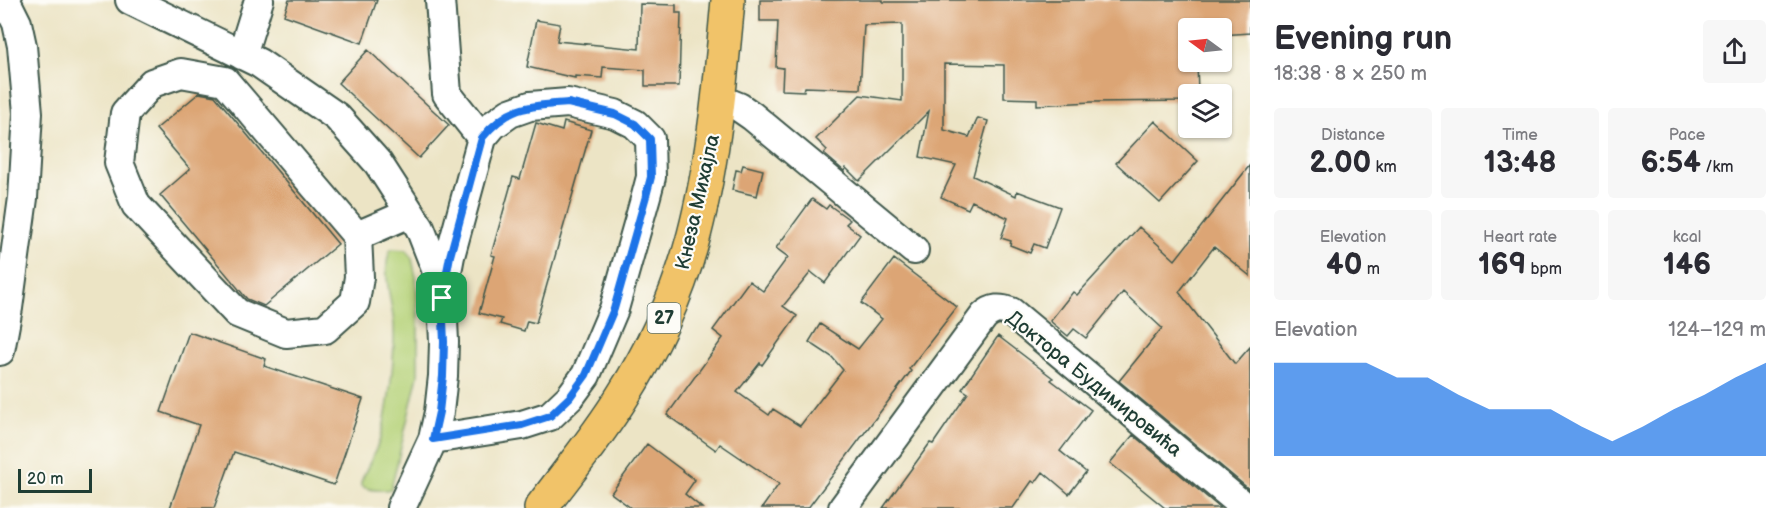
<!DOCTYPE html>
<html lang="en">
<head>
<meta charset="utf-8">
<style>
	body { margin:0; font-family:"Balsamiq Sans",sans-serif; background:#f7f7f7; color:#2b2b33; height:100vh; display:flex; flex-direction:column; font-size:22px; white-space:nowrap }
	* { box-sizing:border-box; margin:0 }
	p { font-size:20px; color:#7c7c81 }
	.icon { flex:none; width:33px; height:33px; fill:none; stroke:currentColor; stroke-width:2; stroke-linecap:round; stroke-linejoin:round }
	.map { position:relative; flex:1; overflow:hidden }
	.drawer { display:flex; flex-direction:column; background:#fff; width:540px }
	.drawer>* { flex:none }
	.needle { width:39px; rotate:285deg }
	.buttons { position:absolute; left:1178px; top:18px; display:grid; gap:12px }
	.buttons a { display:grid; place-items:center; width:54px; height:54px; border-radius:6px; background:#fff; box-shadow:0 2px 4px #0004; font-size:30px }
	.scale { position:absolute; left:18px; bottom:15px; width:74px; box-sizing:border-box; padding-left:6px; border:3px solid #1f3d34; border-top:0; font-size:16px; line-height:21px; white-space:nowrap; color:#1f3d34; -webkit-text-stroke:4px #fdfcf7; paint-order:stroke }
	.pin { position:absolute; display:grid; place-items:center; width:51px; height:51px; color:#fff; margin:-26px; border-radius:12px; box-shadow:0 3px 9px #0006 }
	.round { display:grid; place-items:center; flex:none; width:63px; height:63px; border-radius:6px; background:#f7f7f7 }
	.overview { display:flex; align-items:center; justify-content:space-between; height:102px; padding:0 24px }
	h1 { font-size:33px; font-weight:700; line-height:45px }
	.figures { display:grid; grid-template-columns:repeat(3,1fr); gap:9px; height:102px; padding:6px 24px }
	.figures div { display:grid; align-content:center; border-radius:6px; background:#f7f7f7; text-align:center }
	.figures b { font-size:30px; font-weight:700 }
	.figures small { font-size:16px; font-weight:400 }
	.figures p { font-size:16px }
	.chart { height:168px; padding:12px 24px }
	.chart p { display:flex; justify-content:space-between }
	.chart svg { width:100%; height:108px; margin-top:6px; fill:#1a73e8; opacity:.7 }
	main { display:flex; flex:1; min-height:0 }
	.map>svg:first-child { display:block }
	.green { fill:#b5d278; stroke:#6a8856; stroke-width:1.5 }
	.building { fill:#dca574 }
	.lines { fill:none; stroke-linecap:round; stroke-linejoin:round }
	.minor-casing { stroke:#3e564a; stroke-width:32 }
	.major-casing { stroke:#3e564a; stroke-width:36 }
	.minor { stroke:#fff; stroke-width:28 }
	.major { stroke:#f1c369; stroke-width:33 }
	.route-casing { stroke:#fff; stroke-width:12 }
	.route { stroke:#1a73e8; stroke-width:8 }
	.labels { text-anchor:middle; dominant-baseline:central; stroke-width:4.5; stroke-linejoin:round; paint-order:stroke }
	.shield { fill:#fdfcf7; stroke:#62766e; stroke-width:1.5 }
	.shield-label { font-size:18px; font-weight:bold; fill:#1f3d34 }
	.street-label { font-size:20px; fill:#1f3d34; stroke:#fdfcf7 }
</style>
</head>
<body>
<main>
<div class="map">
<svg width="1250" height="508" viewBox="0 0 1250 508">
	<rect width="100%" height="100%" fill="#fdfcf7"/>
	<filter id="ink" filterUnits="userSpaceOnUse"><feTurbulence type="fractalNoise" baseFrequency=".0167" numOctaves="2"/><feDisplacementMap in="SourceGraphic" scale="12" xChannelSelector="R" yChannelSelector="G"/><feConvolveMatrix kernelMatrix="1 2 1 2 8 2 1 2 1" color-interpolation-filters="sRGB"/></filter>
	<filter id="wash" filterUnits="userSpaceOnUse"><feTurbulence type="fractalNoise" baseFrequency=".008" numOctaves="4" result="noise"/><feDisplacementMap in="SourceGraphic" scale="24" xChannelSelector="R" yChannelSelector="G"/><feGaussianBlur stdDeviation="1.35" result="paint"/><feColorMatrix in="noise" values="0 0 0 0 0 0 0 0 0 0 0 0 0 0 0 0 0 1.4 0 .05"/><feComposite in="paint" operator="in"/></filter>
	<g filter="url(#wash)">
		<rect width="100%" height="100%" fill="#ece4c5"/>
		<path class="green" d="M391 249 407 250 412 259 416 277 418 311V375L391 489C381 491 371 491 361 486V482C367 467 376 452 381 436 389 407 395 357 394 326 393 304 380 269 391 249Z"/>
		<g id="blocks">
			<path class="building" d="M289 0H377L362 43 284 15Z
				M760 0H883V2H940V0H1250V33L1221 35V28H1188V62H1197L1198 94H1188V101L1092 102 1037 105V99L1004 98V65L944 64V130L969 137 978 118 988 121 973 176 1016 196 1017 191 1060 207 1045 248 1034 244 1030 253 1010 245 1011 241 1001 238 1008 218 972 201 968 209 941 197 956 165 920 157 929 111 859 181 846 168 844 171 824 154 827 150 816 139 860 95 902 101V24L864 25 860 89 805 87 804 91 782 90 783 68 776 67 778 21H760Z
				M640 4 676 5V13H681L679 86H645V70L603 67 602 78 575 76V78L527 67 536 20 560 24 557 41 639 49Z
				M368 50 449 125 419 158 338 83Z
				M199 93 215 96 338 244 264 306 247 299 160 195 190 169 156 129Z
				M1155 121 1198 161 1160 203 1116 163Z
				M564 122 591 130 536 323 527 321 524 331 500 324 502 319 479 313 495 256 491 255 513 177 520 179 536 123 562 131Z
				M743 165 763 170 757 196 732 190 736 170 741 171Z
				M1250 165V276L1214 247 1179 292 1235 364 1250 347V490L1119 381 1162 328 1123 292 1086 338 1074 329 1068 336 1050 321 1073 292 1077 295 1139 227 1175 260Z
				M812 199 826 209 829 205 850 220 846 224 860 235 825 283 811 272 783 306 797 316 762 365 760 363 737 392 769 415 773 409 800 426 843 370 832 357 809 342 820 324 858 349 882 319 861 303 894 259 957 307 909 369 911 371 808 508H762L779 484 720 444 716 450 667 415 723 338 713 330 749 281 763 291 788 257 776 248Z
				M189 332 266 359 264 366 363 399 334 485 234 452 214 508H170L199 425 161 412Z
				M998 336 1053 378 1051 380 1091 410 1060 451 1086 472 1069 494 1043 472 1035 483 1032 481 1013 508H883L930 443 933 444 968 393 962 389Z
				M1133 435 1220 508H1165L1110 463Z
				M647 444 695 480 685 494 702 508H631L611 493Z"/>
		</g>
	</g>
	<g filter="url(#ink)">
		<use href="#blocks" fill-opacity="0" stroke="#3e564a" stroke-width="1.5"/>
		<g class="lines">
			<g class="minor-casing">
				<path id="minor" d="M130 0 259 63 337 117 378 163 420 228 436 269 442 298 444 342 443 376 439 412 433 439 401 508
					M440 0 447 94 482 138
					M242 55 259 0
					M181 73 225 81 357 236 359 277 355 302 325 329 286 333 237 313 136 205 119 163 125 113 152 83Z
					M719 99 739 107 752 116 914 250
					M357 236 410 213
					M0 351 8 308 23 198 28 113 22 46 17 23 7 3 1 0
					M433 439 522 425 550 416 570 397 586 375 614 309 646 196 651 177 650 139 635 124 615 114 568 103 530 106 510 113 493 125 482 138 450 256 442 298
					M843 508 984 316C993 308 1000 308 1011 312L1246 508"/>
			</g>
			<g class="major-casing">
				<path id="major" d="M541 508C568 472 598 436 622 397 654 347 679 292 694 235 714 158 721 79 728 0"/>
			</g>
			<use href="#minor" class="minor"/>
			<use href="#major" class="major"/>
		</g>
	</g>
	<g class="lines" filter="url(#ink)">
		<g class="route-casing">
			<path id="route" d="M568 103 615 114 635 124 650 139 651 177 646 196 614 309 586 375 570 397 550 416 522 425 433 439 439 412 443 376 444 342 442 298 450 256 482 138C508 106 529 106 568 103Z"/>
		</g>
		<use href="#route" class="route"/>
	</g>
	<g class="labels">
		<rect class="shield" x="647.5" y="303" width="33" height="30" rx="4.5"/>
		<g class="shield-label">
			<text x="664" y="318">27</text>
		</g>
		<g class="street-label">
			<text transform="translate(698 202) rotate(-77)">Кнеза Михајла</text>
			<text transform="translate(1094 384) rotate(39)">Доктора Будимировића</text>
		</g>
	</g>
</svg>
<div class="buttons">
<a><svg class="needle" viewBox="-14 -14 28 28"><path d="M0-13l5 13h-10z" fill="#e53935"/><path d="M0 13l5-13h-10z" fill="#7c7c81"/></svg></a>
<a><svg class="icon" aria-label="layers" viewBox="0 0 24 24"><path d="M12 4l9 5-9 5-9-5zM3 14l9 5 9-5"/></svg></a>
</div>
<div class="scale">20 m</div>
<div class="pin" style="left:442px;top:298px;background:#1e9e55"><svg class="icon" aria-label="arrive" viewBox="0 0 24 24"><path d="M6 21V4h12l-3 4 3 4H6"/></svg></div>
</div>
<section class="drawer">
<div class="overview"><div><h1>Evening run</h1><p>18:38 · 8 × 250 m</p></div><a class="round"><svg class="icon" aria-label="share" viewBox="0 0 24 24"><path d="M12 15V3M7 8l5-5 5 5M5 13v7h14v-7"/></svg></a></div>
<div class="figures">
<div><p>Distance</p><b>2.00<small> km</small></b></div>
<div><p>Time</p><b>13:48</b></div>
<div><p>Pace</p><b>6:54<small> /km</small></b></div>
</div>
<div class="figures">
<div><p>Elevation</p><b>40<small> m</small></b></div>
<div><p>Heart rate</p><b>169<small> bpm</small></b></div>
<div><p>kcal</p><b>146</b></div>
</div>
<div class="chart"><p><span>Elevation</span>124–129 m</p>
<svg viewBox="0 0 160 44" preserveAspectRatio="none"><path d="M0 44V6L10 6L20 6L30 6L40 12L50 12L60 19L70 25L80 25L90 25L100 32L110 38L120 32L130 25L140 19L150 12L160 6V44z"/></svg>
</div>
</section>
</main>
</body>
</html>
